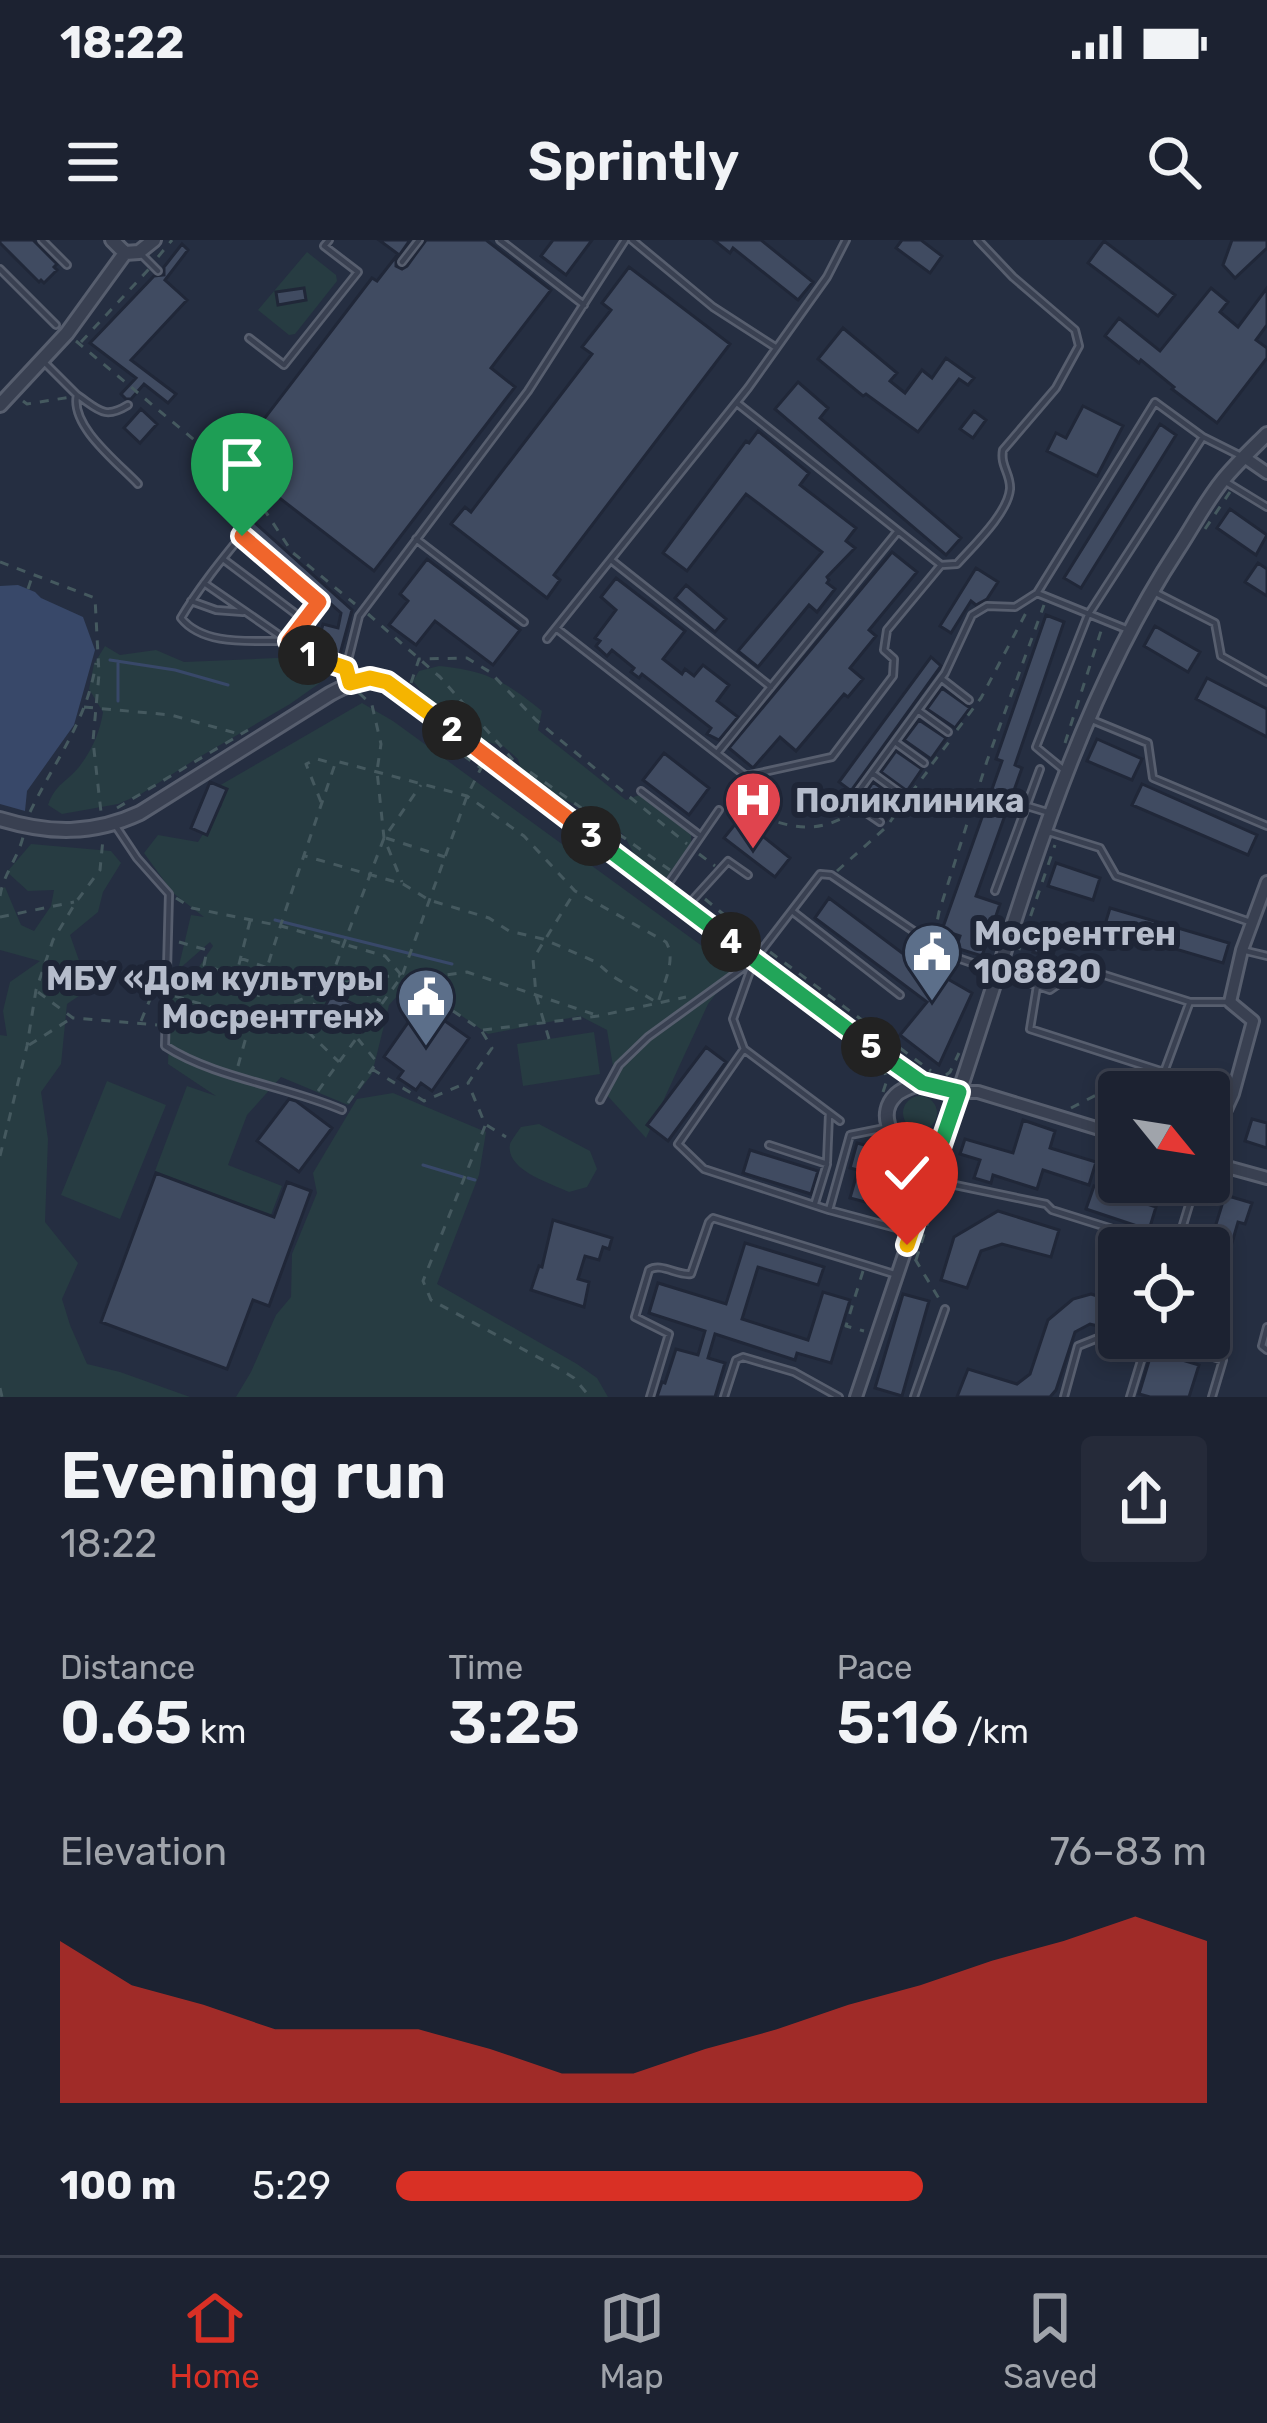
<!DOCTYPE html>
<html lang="en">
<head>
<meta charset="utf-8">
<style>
	body { margin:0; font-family:Rubik,sans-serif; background:#252a39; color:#f1f3f6; height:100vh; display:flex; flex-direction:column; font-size:45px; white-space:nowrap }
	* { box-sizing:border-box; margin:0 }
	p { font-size:39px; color:#a0a4ab }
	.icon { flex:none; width:66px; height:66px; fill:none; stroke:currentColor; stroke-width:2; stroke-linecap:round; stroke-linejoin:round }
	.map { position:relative; height:1157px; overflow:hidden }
	.side { display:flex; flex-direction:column; background:#1c2231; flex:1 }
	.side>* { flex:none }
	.needle { width:78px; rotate:120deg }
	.fabs { position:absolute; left:1098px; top:831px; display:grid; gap:24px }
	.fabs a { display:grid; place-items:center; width:132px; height:132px; border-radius:12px; background:#1c2231; box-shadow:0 6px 18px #0003,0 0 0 3px #3a3f4d; font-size:60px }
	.pin { position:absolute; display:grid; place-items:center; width:102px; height:102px; color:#fff; margin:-123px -51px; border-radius:50% 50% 50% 0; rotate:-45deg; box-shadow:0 0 12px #0007 }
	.pin .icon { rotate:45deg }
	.km { position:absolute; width:60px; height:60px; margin:-30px; border-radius:50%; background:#222; color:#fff; font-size:33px; line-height:60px; text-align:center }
	.round { display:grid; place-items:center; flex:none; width:126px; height:126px; border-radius:12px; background:#252a39 }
	.summary { display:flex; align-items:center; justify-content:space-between; height:204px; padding:0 60px }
	h1 { font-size:66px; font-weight:600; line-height:90px }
	.metrics { display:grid; grid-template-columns:repeat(3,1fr); gap:18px; height:204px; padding:12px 60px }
	.metrics div { display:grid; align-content:center }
	.metrics b { font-size:60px; font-weight:600 }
	.metrics small { font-size:33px; font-weight:400 }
	.metrics p { font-size:33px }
	.chart { height:336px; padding:24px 60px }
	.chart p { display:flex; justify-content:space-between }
	.chart svg { width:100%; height:216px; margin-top:12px; fill:#d93025; opacity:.7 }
	ul { padding:0 60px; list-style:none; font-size:39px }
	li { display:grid; grid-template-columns:192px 144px 1fr; align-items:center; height:90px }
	li i { height:30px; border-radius:15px; background:#d93025 }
	.status { display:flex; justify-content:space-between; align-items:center; height:84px; padding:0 60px; background:#1c2231; direction:ltr }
	.status svg { height:33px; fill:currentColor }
	header { display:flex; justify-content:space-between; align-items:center; height:156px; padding:0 60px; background:#1c2231; font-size:54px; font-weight:600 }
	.tabs { display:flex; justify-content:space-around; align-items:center; height:168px; border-top:3px solid #3a3f4d; background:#1c2231; font-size:33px; color:#a0a4ab }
	.tabs a { display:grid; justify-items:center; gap:6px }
	.tabs .on { color:#d93025 }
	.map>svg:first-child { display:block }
	.green { fill:#273c42 }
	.water { fill:#384869 }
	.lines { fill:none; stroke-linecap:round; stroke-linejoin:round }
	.stream { stroke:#384869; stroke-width:3 }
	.building { fill:#404b61; stroke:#202738; stroke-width:3 }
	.service-casing { stroke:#575e6e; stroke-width:10 }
	.minor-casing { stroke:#575e6e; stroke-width:16 }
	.tertiary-casing { stroke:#575e6e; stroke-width:18 }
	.path { stroke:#45595f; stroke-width:3; stroke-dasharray:9 9; stroke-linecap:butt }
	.service { stroke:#394051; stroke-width:4.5 }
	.minor { stroke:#394051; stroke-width:10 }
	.tertiary { stroke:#394051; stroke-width:12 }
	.split-1-casing { stroke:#fff; stroke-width:24 }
	.split-2-casing { stroke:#fff; stroke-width:24 }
	.split-3-casing { stroke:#fff; stroke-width:24 }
	.split-4-casing { stroke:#fff; stroke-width:24 }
	.split-5-casing { stroke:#fff; stroke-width:24 }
	.split-6-casing { stroke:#fff; stroke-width:24 }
	.split-7-casing { stroke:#fff; stroke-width:24 }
	.split-1 { stroke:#f0652b; stroke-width:15 }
	.split-2 { stroke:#f5b400; stroke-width:15 }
	.split-3 { stroke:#f0652b; stroke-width:15 }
	.split-4 { stroke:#22a559; stroke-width:15 }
	.split-5 { stroke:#22a559; stroke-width:15 }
	.split-6 { stroke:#22a559; stroke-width:15 }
	.split-7 { stroke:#f5b400; stroke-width:15 }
	.labels { text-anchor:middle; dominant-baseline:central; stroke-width:12; stroke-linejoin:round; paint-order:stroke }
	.poi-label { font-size:33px; font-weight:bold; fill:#b5bccb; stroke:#1e2536; text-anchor:start }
</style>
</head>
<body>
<div class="status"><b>18:22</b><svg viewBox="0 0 49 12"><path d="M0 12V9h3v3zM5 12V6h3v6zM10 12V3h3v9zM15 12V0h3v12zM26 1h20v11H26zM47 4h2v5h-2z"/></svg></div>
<header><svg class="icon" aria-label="menu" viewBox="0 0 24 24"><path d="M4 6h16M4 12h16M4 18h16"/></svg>Sprintly<svg class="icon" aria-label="search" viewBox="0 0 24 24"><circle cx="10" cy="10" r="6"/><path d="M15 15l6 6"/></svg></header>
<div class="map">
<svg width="1267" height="1157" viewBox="0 0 1267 1157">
	<rect width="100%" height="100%" fill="#252e41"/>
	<path class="green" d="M307 12 336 35 337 41 295 94 289 95 258 70Z
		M105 406 120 415 156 410 184 422 277 418 298 419 327 429 324 440 290 464 196 519 141 554 118 564 62 574 48 565C56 543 66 543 79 527 92 510 100 492 103 472L89 449 94 424Z
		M439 426C485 430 507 442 542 471L538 490 626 560 639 555 691 594V603L667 637 653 636 638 622 624 595 593 571 541 551 523 539 518 519 503 506 484 501 462 485 426 457 413 441 419 431Z
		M362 463 393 481 735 730 708 764 646 898 605 853 615 838 607 790 580 776 488 794 411 741 389 765 372 834 348 865 281 837 247 875 228 925 282 946 271 975 155 931 187 846 216 856 168 824 171 745 186 746 213 706 210 702 178 730 191 675 204 677 173 653 144 613 158 595 198 602 222 565 205 554Z
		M31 604 111 611 121 623 103 652 98 672 70 695 81 726 101 741 67 764 61 824 41 852 48 899 45 982 78 1023 62 1059 70 1085 87 1124 120 1132 190 1157H0V795L7 796 3 771 10 742 40 721 0 710V650L5 647 21 685 34 691 51 666 54 650 28 651 7 632Z
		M594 792 600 834 523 846 517 804Z
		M107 841 166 865 120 979 61 955Z
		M393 853 486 892 479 935 437 1044 577 1124 597 1138 608 1157H236L251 1132 276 1075 291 1057 292 1014 317 953 313 933 357 859Z
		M903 873a17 17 0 1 1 34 0a17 17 0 1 1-34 0Z
		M539 884 590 911 597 929 587 947 569 952C551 943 505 930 510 904 511 901 518 891 521 887Z"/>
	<path class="water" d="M18 345 35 352 41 358 83 377 95 410 74 485 27 551 25 571 0 564V346Z"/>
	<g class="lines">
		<path class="stream" d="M110 420 175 430 228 445
			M118 421V461
			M275 680 452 724
			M423 925 463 937
			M468 938 475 940"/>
	</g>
	<path class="building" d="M0 0H33L57 24 54 27 57 30 44 43 41 40 39 42 0 3Z
		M379 0H410L396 20V26L402 29 407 26 426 0H486L551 50 491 128 515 147 374 331 273 253 279 244 238 213 372 38 377 41 398 14Z
		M553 0H592L566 35 541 16Z
		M714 0H761L813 42 798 60 733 8 730 13Z
		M902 0H921L942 16 930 33 896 8Z
		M1232 0H1267V8L1235 38 1223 25Z
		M1104 1 1175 55 1158 76 1088 23Z
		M182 4 188 10 165 40 187 60 131 120 176 154 168 163 144 144 131 159H126L121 154 136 138 90 103 154 36 164 35V27Z
		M629 27 730 104 554 335 560 340 547 358 451 284 465 267 471 272 592 114 582 107 611 70 602 63Z
		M304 48 306 60 278 65 276 52Z
		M1211 48 1228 62 1220 72 1238 87 1267 48V85L1256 100 1267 108V118L1217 183 1172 149 1174 147 1141 120 1139 123 1105 96 1119 78 1160 111Z
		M843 88 897 133 890 141 905 153 922 130 932 138 946 118 974 138 968 145 959 139 918 192 866 154 863 156 818 119Z
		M798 142 828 168 820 178 961 298 946 315 775 169Z
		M1083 166 1123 186 1097 236 1047 211 1056 193 1066 198Z
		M141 169 157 184 140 203 124 188Z
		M974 171 986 180 973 198 960 189Z
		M1160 184 1176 195 1081 348 1064 338Z
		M758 191 809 233 800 245 856 288 846 301 855 308 827 337 829 340 827 343 835 349 817 372 809 365 758 427 738 411 822 312 746 254 687 331 663 313 746 201 749 203Z
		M235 265 352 370 339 418 316 410 323 384 338 388 341 373 228 272Z
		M1230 269 1267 295 1256 315 1217 288Z
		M892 312 917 332 869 390 876 396 850 428 863 439 848 457 844 454 796 511 780 497 753 528 729 508Z
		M427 319 520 390 493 425 435 381 416 405 389 385 408 361 400 354Z
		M1258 323 1267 329V356L1245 342Z
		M976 328 998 342 987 359 976 365 971 361 951 393 940 386Z
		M616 338 685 391 663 419 682 434 685 429 694 436 703 425 729 445 717 461 738 477 719 500 707 494 711 488 642 434 639 438 631 432 634 428 612 410 607 416 596 406 600 401 595 398 616 370 601 357Z
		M686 345 726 379 715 392 675 358Z
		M1046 375 1064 382 1015 525 1022 528 976 656 1000 664 982 716 956 708 960 696 942 690 1002 521 996 519Z
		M1155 386 1200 412 1188 432 1144 406Z
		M931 417 941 426 851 551 839 542Z
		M1207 438 1267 469V497L1196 459Z
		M942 448 970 468 955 488 927 469Z
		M919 480 946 498 931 519 904 500Z
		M1097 499 1142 519 1132 540 1087 521Z
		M896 511 922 529 907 551 881 532Z
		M664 513 709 548 689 575 643 540Z
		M210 542 227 549 207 595 191 588Z
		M873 542 900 561 886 580 861 561Z
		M1142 544 1257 595 1248 615 1132 565Z
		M740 578 790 618 775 637 724 598Z
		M1056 623 1100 638 1093 660 1048 646Z
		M829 658 942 743 946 738 972 753 939 825 900 795 927 762 815 678Z
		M1110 668 1229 703 1223 723 1104 688Z
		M1038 693 1058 699 1052 718 1033 712Z
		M339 757 355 765 342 789 326 781 322 772 329 759Z
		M421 764 469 798 432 851 421 843 416 850 398 838 403 831 384 817Z
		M706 807 726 822 668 901 647 885Z
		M289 859 296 861 332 888 299 932 257 901Z
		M1252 879 1267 883V908L1245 901Z
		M1023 880 1055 891 1050 908 1096 922 1089 945 1043 930 1037 949 993 935 991 943 974 938 980 920 960 914 965 899 1013 913Z
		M857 903 917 919 903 972 850 958 858 930 850 928Z
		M750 910 818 931 811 954 743 933Z
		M156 933 274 977 287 942 311 951 269 1066 253 1060 227 1129 101 1082Z
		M1094 946 1156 967 1149 990 1086 969Z
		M1225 955 1252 963 1245 984 1238 982 1225 1027 1231 1028 1225 1046 1209 1041V1007Z
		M998 971 1059 990 1051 1017 1002 1004 981 1011 967 1048 941 1040 954 997Z
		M553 980 612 998 609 1009 603 1007 599 1020 585 1016 578 1039 589 1042 584 1067 531 1050 539 1026 542 1027Z
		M745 1003 824 1027 818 1045 758 1027 742 1079 808 1100 823 1052 850 1060 831 1123 797 1113 795 1120 715 1094 708 1118 725 1123 715 1157H657L662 1142 665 1143 676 1109 698 1115 705 1091 649 1073 658 1043 726 1064Z
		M903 1054 929 1061 902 1156 875 1148Z
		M1091 1054 1119 1063V1091L1090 1084 1075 1092 1056 1150 1050 1157H957L968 1129 1017 1144 1030 1134 1048 1080 1073 1059Z
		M1152 1111 1199 1125 1189 1157H1150L1139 1154Z"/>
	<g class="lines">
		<g class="service-casing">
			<path id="service" d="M42 0 67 25
				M500 0 584 65
				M632 0 713 67 775 107
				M141 14 158 31
				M402 22 419 0
				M0 29 56 85
				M249 98 284 125 358 32 324 6 329 0
				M46 124 77 155C70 186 117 222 138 244
				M77 155C98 169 104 180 128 165
				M737 163 941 325 957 324C973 306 1008 273 1010 249 1011 234 1000 226 1003 210L1056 148 1079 106 1075 90 1013 37 978 0
				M1226 242 1267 267
				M416 299 524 382
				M223 319 304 380 289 401C254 400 204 407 181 378 198 349 220 322 241 296L319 362 304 380
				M611 320 771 447
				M204 343 305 413 346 428 350 441
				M1037 353 1126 389
				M1156 353 1215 383 1221 416 1267 442
				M191 361 216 370 243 372
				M556 388 746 536 832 517 893 436 894 419 884 410 887 390 941 325
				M547 399 748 148 827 37 846 0
				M346 428 359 376 528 151 625 0
				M942 439 969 460
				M919 471 948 492
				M1092 480 1148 503 1153 538 1267 586
				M895 502 924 523
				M717 513 898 291
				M1064 530 1036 507 1088 375 1203 197
				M872 533 901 554
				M641 551 698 594
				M1027 566 1050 573
				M880 582 855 565 853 559 945 433 972 375 987 366 1015 367 1037 353 1155 162 1203 197 1239 215
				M115 585 137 618 169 654 165 806C214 838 287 846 342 870
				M1049 592 1100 608 1116 636 1250 682
				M666 647 719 570
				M995 651 1040 529
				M688 665 728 621 748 635
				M792 671 900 755
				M1242 710 1267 716
				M1037 746 1030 789 1229 853
				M744 809 733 779 754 720 820 634 831 635 949 715 1050 750 1082 728 1190 762H1230
				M1164 832 1189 764
				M600 860 619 825 648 797 754 720
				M840 881 744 809 678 904 704 929 829 970 911 992
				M769 905 827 924 815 963
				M827 922 829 874
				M931 940 1046 964 1052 970 1173 1008
				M829 970 850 895 885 888
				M1176 1008 1196 942
				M1267 1087 1262 1106 1267 1110
				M1161 1101 1223 1120 1212 1157
				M650 1157 669 1094 635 1077 649 1030C661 1022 677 1036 691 1034L709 982 713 978 894 1034
				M724 1157 736 1120 743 1117 794 1132 839 1157
				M914 1157 945 1069
				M1064 1157 1078 1106 1098 1098 1146 1107
				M1130 1157 1148 1098"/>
		</g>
		<g class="minor-casing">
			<path id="minor" d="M1244 217 1267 233
				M959 852H978L1119 895
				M1209 907 1233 854 1253 781 1230 762 1242 710 1267 642
				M1209 922 1267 938
				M856 1157 940 908"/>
		</g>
		<g class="tertiary-casing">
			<path id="tertiary" d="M112 0 125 13
				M125 13 139 12 154 0
				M0 165 67 93 125 13
				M0 579C49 594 93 595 140 573L330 454C364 436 374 434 407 455L888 820 922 843 959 852
				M922 843C913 846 901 849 895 856 879 872 888 899 909 906 918 909 930 908 940 908 1012 705 1059 491 1178 309 1193 286 1206 261 1223 240 1236 224 1252 209 1267 194"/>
		</g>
		<path class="path" d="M158 17 172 0
			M76 101 248 245 292 312 355 364
			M81 102 149 29
			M23 161 27 164 71 157
			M1205 289 1230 252
			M0 322 95 358 99 434 93 501 101 572
			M28 349 33 334
			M368 374 440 437 513 520
			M411 443 419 419 467 418 490 432 536 480 687 604
			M359 453 372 465 381 504 377 531 384 598 402 642
			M84 467 171 475 239 494
			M957 490 981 458 1028 369
			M1065 503 1102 388
			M932 524 952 498
			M530 532 670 630
			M911 553 927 532
			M321 562 306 524 317 519 332 523
			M117 568 248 490
			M726 570C778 575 800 604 852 573
			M30 572C55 520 87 481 96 423
			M890 582 905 560
			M386 598 445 617
			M699 614 715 626
			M837 631 884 589
			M0 656C3 635 18 618 23 597
			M176 658 192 668 281 686 385 716 402 736 481 790 492 808 468 843 485 884 506 897
			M705 659 758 703
			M0 677 74 662
			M934 697 939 672 987 521 1044 365
			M179 702 207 710 204 725 236 736 250 681
			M770 712 931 831
			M240 718 268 728 329 743H342L381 761
			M1013 727 1055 605
			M412 740 467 732 593 774
			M345 743 365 737 400 736
			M38 752 73 778 157 785
			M175 756 246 778
			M256 780 304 788 339 822
			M141 781 153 752 160 753
			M173 786 220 789 319 753
			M304 788 319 753 329 743 384 598 421 545
			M483 790 598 776 686 757
			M549 799 536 755 533 719 574 653
			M29 805 72 778
			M238 826C266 723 302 622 336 521L467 556 524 596 575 651 666 702C677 720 663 744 658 763L612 736 596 722 543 699 509 691 489 678 429 660 403 644 305 616
			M372 829 424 861 466 843
			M946 835 950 832 959 813
			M318 851 402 736 467 556 481 528 449 505
			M883 852 887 840 885 833
			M348 863 377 822 358 799
			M1071 868 1137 834
			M485 886 423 1041 431 1060 558 1128 574 1138 590 1157
			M0 916 27 806 36 750 53 700 76 662 100 630 103 599
			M915 1019 941 1062
			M916 1020 932 969
			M863 1031 846 1086 864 1091
			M0 1148 2 1157"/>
		<use href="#service" class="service"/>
		<use href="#minor" class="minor"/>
		<use href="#tertiary" class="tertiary"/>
	</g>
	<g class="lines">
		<g class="split-1-casing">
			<path id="split-1" d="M242 296 319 362 289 401 308 415"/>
		</g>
		<g class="split-2-casing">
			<path id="split-2" d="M308 415 346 428 350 443 370 438 387 442 452 490"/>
		</g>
		<g class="split-3-casing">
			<path id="split-3" d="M452 490 591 596"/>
		</g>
		<g class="split-4-casing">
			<path id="split-4" d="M591 596 731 702"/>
		</g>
		<g class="split-5-casing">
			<path id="split-5" d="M731 702 871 807"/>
		</g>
		<g class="split-6-casing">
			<path id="split-6" d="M871 807 922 843 959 852 935 922"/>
		</g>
		<g class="split-7-casing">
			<path id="split-7" d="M907 1005 935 922"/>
		</g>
		<use href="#split-1" class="split-1"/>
		<use href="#split-2" class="split-2"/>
		<use href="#split-3" class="split-3"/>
		<use href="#split-4" class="split-4"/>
		<use href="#split-5" class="split-5"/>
		<use href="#split-6" class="split-6"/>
		<use href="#split-7" class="split-7"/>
	</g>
	<defs>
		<g id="hospital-pin" transform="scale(3)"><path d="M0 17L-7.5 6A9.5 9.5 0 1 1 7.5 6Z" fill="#e0444e" stroke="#1e2536"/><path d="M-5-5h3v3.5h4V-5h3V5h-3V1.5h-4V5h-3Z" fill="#fff"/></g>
		<g id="civic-pin" transform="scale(3)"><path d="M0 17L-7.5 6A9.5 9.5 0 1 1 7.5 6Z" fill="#5c6f8a" stroke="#1e2536"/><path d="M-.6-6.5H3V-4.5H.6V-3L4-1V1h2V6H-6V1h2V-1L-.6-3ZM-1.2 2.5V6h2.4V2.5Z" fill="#fff"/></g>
	</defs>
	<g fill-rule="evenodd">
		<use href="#hospital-pin" x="753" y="560"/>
		<use href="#civic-pin" x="932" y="712"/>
		<use href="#civic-pin" x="426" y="757"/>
	</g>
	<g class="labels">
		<g class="poi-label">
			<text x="795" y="560">Поликлиника</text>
			<text x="974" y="693">Мосрентген<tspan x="974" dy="38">108820</tspan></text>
			<text x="384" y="738" text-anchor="end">МБУ «Дом культуры<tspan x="384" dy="38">Мосрентген»</tspan></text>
		</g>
	</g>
</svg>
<div class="fabs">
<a><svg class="needle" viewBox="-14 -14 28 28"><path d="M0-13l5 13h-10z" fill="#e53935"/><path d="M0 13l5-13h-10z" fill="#a0a4ab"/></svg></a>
<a><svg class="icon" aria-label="locate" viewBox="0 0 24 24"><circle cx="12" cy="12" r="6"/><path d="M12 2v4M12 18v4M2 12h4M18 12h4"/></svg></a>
</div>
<div class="pin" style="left:242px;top:296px;background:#1e9e55"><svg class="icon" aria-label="arrive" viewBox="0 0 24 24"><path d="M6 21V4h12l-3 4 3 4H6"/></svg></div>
<div class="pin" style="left:907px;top:1005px;background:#d93025"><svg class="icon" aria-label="check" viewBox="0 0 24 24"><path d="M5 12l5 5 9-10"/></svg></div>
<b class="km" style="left:308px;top:415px">1</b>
<b class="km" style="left:452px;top:490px">2</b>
<b class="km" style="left:591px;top:596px">3</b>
<b class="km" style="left:731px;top:702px">4</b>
<b class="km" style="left:871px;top:807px">5</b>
</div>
<section class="side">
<div class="summary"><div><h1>Evening run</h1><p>18:22</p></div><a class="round"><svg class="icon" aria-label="share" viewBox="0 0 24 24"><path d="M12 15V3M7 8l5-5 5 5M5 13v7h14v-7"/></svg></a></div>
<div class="metrics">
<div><p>Distance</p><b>0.65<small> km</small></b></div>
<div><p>Time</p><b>3:25</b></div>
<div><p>Pace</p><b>5:16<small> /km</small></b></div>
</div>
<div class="chart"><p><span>Elevation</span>76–83 m</p>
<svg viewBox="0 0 160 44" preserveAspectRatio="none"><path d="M0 44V11L10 20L20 24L30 29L40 29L50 29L60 33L70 38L80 38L90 33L100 29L110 24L120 20L130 15L140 11L150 6L160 11V44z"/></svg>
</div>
<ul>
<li><b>100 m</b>5:29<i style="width:65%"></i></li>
</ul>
</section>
<nav class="tabs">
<a class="on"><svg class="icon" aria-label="home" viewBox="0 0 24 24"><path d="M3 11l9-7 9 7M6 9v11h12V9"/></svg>Home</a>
<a><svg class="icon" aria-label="map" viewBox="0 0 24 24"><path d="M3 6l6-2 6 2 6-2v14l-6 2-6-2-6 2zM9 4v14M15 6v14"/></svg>Map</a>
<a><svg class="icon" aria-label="saved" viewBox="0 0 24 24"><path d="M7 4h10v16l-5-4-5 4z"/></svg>Saved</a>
</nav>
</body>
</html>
